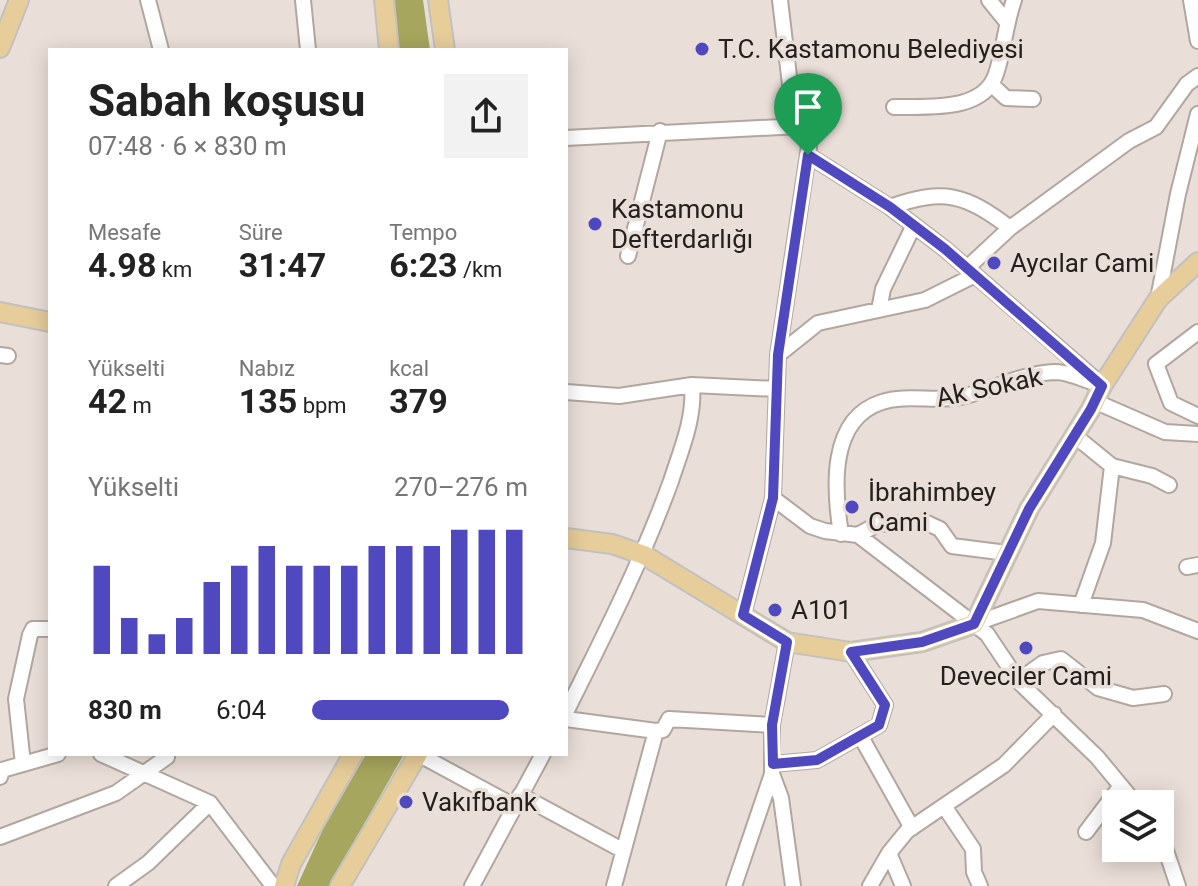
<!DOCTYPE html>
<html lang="tr">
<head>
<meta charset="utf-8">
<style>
	body { margin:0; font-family:Roboto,sans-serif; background:#f2f2f2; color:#222; height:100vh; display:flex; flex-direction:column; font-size:30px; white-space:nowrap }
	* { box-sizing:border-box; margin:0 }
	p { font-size:26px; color:#767676 }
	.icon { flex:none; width:44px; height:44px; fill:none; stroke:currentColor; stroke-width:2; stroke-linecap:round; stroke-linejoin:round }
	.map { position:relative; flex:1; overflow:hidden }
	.panel { position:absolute; left:48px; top:48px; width:520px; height:708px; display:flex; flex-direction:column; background:#fff; border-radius:0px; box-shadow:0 4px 20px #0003 }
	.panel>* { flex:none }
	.tools { position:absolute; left:1102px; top:790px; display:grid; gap:16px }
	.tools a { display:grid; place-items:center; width:72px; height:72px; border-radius:0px; background:#fff; box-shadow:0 4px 20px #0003; font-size:40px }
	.pin { position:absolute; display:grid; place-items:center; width:68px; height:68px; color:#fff; margin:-82px -34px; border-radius:50% 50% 50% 0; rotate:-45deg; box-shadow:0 0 8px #0007 }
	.pin .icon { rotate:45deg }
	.round { display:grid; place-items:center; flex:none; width:84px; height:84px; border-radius:0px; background:#f2f2f2 }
	.headline { display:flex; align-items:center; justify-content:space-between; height:136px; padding:0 40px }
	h1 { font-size:44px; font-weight:700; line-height:60px }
	.stats { display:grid; grid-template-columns:repeat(3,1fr); gap:12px; height:136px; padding:8px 40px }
	.stats div { display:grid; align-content:center }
	.stats b { font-size:34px; font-weight:700 }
	.stats small { font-size:22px; font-weight:400 }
	.stats p { font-size:22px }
	.chart { height:224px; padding:16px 40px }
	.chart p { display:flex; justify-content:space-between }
	.chart svg { width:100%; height:144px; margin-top:8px; stroke:#5048bf; stroke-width:6 }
	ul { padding:0 40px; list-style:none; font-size:26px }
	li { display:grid; grid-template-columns:128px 96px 1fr; align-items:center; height:60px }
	li i { height:20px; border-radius:10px; background:#5048bf }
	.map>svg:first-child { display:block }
	.water { fill:#a6a65e }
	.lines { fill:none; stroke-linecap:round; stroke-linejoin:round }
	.minor-casing { stroke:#b1a7a0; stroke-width:18 }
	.major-casing { stroke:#c1c1c0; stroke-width:22 }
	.minor { stroke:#fff; stroke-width:14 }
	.major { stroke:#e7cd9a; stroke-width:18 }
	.route-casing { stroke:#fff; stroke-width:16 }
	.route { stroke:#5048bf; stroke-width:10 }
	.poi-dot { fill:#5048bf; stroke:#eadfd8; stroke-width:3 }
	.labels { text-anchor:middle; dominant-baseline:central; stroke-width:7; stroke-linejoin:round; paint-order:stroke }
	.poi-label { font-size:26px; fill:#23201d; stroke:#eadfd8; text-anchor:start }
	.street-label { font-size:26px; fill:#23201d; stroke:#eadfd8 }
</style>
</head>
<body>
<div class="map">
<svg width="1198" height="886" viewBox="0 0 1198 886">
	<rect width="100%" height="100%" fill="#eadfd8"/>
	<path class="water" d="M392 0H423L430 50H399Z
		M366 754H404L329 886H297L323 829Z"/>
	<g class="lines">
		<g class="minor-casing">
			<path id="minor" d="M148 0 161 50
				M303 0 308 50
				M989 0 1006 21
				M1191 0 1198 41
				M991 84 1006 98 1033 99
				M894 107C926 106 983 113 996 74 1004 50 1005 26 1014 0
				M566 138 800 126
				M808 155 890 207 945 249 1097 381
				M890 207C944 188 965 194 1010 228
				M628 256 660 131
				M967 268 1010 228 1129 141 1156 127 1187 84 1198 76
				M1158 299 1178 194 1198 114
				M879 310 883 289 913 227
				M1198 332 1156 364 1171 403 1198 416
				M0 355 8 356
				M778 355 818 323 925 300 975 275
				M566 392 619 396 692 385 777 389
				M1094 401 1165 432 1198 434
				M1075 436 1112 466 1152 476 1169 485
				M773 498 810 526 825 531 858 535 878 524 927 523 940 529 952 546 1007 553
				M841 534C834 490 828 419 882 402 906 394 936 402 961 397 993 390 1022 373 1055 372 1069 372 1088 381 1102 386
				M858 535 987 634 1020 683 1097 757 1136 804
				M1187 567 1198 565
				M1081 605 1103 543 1112 466
				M743 615 773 498 778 355 809 147 791 93 780 0
				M974 624 1038 601 1143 610 1198 631
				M1018 681 1043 663 1061 659 1098 688 1133 698 1164 694
				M566 712C604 636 642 561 671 481 681 450 695 418 692 385
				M566 719 656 731 663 730 669 719 772 725
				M861 737 912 828
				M101 754 210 803 273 886
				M418 754 514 806
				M23 764 16 699 30 635 33 629H50
				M773 764 817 760 879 725 885 705 851 652
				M772 774 781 798 793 886
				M0 777 2 770 58 754
				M520 795 622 850
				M944 806 973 849 974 872 980 886
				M1086 832 1120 787
				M1160 833 1178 886
				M0 837 116 793 167 757
				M116 886 148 863 210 803
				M472 886 543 754
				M614 886 656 731
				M734 886 772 774V725L787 642
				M870 886 889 853
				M903 886 889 853 907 831 1004 765 1054 714"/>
		</g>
		<g class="major-casing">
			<path id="major" d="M384 0 389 50
				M438 0 445 50
				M0 48 19 0
				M0 312 50 322
				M566 538 612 544 644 555 787 642 851 652 922 642 974 624 1029 509 1091 409 1102 386 1158 299 1198 262
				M284 886 291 864 353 754
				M340 886 418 754"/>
		</g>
		<use href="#minor" class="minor"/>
		<use href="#major" class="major"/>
	</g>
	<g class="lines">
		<g class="route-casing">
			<path id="route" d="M808 155 890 207 945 249 1102 386 1091 409 1029 509 974 624 922 642 851 652 885 705 879 725 817 760 773 764 772 725 787 642 743 615 773 498 778 355Z"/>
		</g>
		<use href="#route" class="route"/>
	</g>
	<g class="poi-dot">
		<circle cx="702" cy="49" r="8"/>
		<circle cx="595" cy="224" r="8"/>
		<circle cx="994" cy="263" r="8"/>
		<circle cx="852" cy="507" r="8"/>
		<circle cx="775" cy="610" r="8"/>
		<circle cx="1026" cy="648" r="8"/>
		<circle cx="406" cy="802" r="8"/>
	</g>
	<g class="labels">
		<g class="poi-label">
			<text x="718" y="49">T.C. Kastamonu Belediyesi</text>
			<text x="611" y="209">Kastamonu<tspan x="611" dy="30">Defterdarlığı</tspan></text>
			<text x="1010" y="263">Aycılar Cami</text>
			<text x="868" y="492">İbrahimbey<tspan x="868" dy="30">Cami</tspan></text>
			<text x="791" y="610">A101</text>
			<text x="1026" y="676" text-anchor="middle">Deveciler Cami</text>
			<text x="422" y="802">Vakıfbank</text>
		</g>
		<g class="street-label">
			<text transform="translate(989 387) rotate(-12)">Ak Sokak</text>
		</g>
	</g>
</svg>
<div class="tools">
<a><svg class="icon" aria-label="layers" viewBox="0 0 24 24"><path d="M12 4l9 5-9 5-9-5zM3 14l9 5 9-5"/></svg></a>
</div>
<div class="pin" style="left:808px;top:155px;background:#1e9e55"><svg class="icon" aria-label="arrive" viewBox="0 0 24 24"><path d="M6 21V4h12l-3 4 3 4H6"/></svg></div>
<section class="panel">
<div class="headline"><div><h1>Sabah koşusu</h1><p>07:48 · 6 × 830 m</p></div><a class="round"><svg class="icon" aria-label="share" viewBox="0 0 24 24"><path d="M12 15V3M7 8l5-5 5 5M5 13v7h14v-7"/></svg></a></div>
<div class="stats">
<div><p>Mesafe</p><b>4.98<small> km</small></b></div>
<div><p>Süre</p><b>31:47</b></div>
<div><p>Tempo</p><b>6:23<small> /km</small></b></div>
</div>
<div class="stats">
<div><p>Yükselti</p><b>42<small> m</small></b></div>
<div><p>Nabız</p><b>135<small> bpm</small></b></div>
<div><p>kcal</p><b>379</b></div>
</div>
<div class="chart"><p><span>Yükselti</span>270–276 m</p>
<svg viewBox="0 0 160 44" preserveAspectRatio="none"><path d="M5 44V17M15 44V33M25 44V38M35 44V33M45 44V22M55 44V17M65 44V11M75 44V17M85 44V17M95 44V17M105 44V11M115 44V11M125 44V11M135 44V6M145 44V6M155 44V6"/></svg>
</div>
<ul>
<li><b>830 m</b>6:04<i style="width:91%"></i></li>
</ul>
</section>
</div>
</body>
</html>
